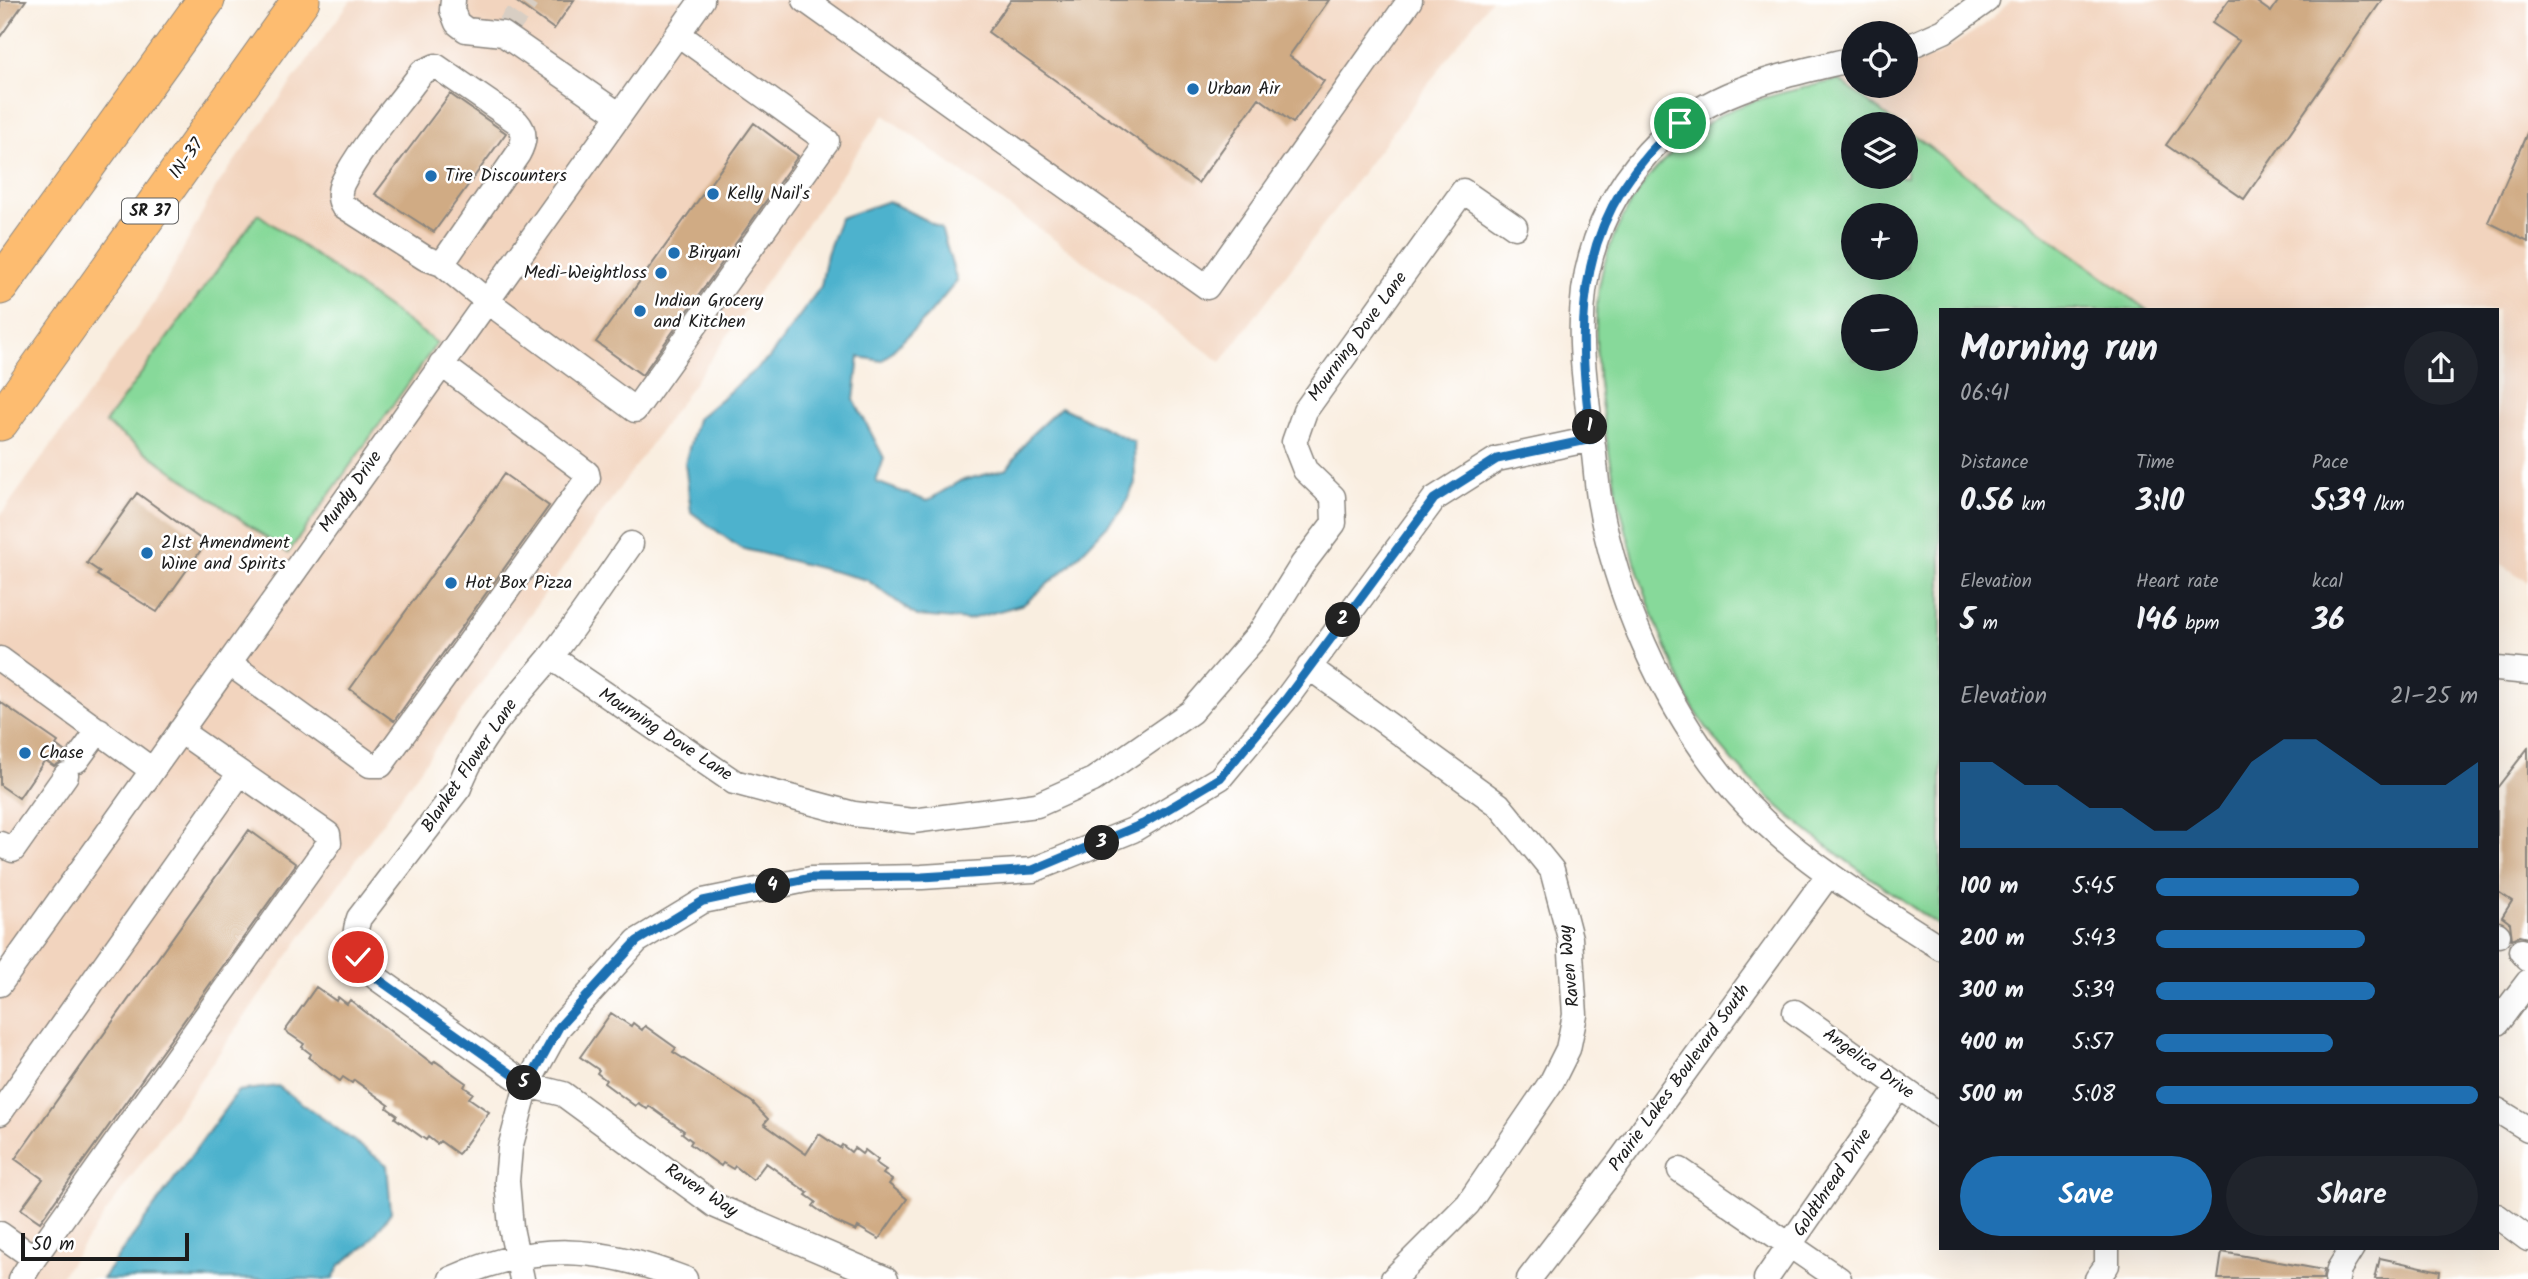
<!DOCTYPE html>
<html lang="en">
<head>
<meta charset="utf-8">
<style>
	body { margin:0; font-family:Kalam,sans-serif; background:#20242c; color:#f1f3f6; height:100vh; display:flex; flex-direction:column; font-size:26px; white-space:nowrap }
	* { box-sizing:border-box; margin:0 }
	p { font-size:23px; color:#9ea1a6 }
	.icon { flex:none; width:38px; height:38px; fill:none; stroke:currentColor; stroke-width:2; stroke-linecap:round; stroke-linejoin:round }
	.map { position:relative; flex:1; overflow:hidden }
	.side { position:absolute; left:1939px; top:308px; width:560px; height:942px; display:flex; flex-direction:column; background:#171b24; border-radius:0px; box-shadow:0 7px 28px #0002 }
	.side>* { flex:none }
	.controls { position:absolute; left:1841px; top:21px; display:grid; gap:14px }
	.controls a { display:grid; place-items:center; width:77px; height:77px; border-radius:50%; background:#171b24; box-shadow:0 7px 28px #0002; font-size:35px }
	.scale { position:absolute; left:21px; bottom:18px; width:168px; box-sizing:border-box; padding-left:7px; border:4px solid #1c1c1c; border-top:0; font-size:19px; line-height:24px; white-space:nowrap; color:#1c1c1c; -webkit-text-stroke:5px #fff; paint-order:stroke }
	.pin { position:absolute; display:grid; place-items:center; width:60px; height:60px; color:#fff; margin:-30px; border:4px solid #fff; border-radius:50%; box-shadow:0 2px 7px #0007 }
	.km { position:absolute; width:35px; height:35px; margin:-18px; border-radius:50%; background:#222; color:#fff; font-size:19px; line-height:35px; text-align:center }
	.round { display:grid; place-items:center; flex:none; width:74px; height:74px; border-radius:37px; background:#20242c }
	.summary { display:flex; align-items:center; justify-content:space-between; height:119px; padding:0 21px }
	h1 { font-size:38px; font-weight:600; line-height:52px }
	.metrics { display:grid; grid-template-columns:repeat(3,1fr); gap:10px; height:119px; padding:7px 21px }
	.metrics div { display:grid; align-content:center }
	.metrics b { font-size:30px; font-weight:600 }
	.metrics small { font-size:19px; font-weight:400 }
	.metrics p { font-size:19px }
	.chart { height:196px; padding:14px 21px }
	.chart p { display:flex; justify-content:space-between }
	.chart svg { width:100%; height:126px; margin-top:7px; fill:#1f6fb2; opacity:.7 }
	.button { display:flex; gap:14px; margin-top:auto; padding:14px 21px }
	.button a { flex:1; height:80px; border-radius:42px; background:#1f6fb2; color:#fff; font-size:28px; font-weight:600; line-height:80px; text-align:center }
	.button a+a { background:#20242c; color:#f1f3f6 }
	ul { padding:0 21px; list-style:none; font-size:23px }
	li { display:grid; grid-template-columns:112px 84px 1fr; align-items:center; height:52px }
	li i { height:18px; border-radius:9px; background:#1f6fb2 }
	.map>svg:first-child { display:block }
	.built { fill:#f2d4be }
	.green { fill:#87d99a; stroke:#527a5b; stroke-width:2; fill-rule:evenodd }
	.water { fill:#4eb2cd; stroke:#356774; stroke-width:2 }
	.building { fill:#d0ab84 }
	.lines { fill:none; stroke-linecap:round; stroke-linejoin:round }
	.minor-tunnel { stroke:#d8cec3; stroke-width:24; stroke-dasharray:24 12; stroke-linecap:butt }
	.minor-casing { stroke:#8a857e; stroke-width:27 }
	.highway-casing { stroke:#8a857e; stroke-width:39 }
	.minor { stroke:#fff; stroke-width:24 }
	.highway { stroke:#fdbc70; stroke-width:37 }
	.route-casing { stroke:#fff; stroke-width:14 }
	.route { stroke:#1f6fb2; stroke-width:9 }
	.poi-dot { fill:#1f6fb2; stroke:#fff; stroke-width:2.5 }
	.labels { text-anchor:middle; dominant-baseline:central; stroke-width:5; stroke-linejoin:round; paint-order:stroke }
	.shield { fill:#fff; stroke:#606060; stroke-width:2 }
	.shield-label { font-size:16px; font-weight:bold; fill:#1c1c1c }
	.poi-label { font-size:18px; fill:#1c1c1c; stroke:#fff; text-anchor:start }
	.street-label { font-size:18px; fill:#1c1c1c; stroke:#fff }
</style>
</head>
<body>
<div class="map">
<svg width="2528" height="1279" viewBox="0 0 2528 1279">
	<rect width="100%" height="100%" fill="#fff"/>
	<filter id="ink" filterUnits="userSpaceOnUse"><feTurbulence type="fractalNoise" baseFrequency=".0143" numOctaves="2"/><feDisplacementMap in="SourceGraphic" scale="14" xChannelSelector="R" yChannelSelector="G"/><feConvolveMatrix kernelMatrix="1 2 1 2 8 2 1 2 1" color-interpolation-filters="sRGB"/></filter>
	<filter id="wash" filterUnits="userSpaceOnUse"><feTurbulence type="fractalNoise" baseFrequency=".00686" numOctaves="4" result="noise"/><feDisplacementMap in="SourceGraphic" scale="28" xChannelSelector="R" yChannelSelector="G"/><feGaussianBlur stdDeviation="1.57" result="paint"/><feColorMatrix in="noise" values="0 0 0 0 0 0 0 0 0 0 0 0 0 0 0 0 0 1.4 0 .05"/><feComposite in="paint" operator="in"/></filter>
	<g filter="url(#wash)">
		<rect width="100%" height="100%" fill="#f9eee0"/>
		<path class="built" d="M351 0H1491L1221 362 884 115 59 1279H0V516L154 304 216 187Z
			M2012 0H2528V582L2497 561V310H2147L1906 130V124H1897L1839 80 1853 78V86H1906V66L1938 55 1984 25Z"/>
		<path class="green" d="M1839 80 1897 124H1853V177H1906V130L2147 310H1941V927C1850 863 1752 803 1692 706 1685 694 1680 679 1674 666 1649 611 1631 555 1618 497 1605 438 1592 364 1597 303 1602 244 1635 182 1681 145 1695 134 1710 119 1726 112 1762 96 1801 88 1839 80ZM1853 215H1906V268H1853ZM1853 306H1906V359H1853Z
			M258 214 437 343 288 553 105 423Z"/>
		<path class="water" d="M888 201 941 228 957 281 927 317 882 361 859 357 854 400 884 458 876 482 927 501 960 481 1007 469 1032 434 1061 407 1134 442 1135 483 1123 509 1069 566 1024 604 967 620 917 616 867 580 740 548 691 512 685 463 697 419 769 358 821 286 827 254 840 218Z
			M278 1086 387 1165 391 1212 368 1244 340 1265 333 1279H102L238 1091Z"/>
		<g id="blocks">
			<path class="building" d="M0 0H26L0 37Z
				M514 0H574L554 29Z
				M1011 0H1329L1289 56 1324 81 1293 123 1259 98 1198 183 988 32Z
				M2229 0H2254L2271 12 2279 0H2382L2244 199 2166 145 2239 41 2212 23Z
				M450 94 506 133 434 232 375 194Z
				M754 123 798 156 642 375 596 342Z
				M2528 131V242L2488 222Z
				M504 474 549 506 394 721 350 689Z
				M137 493 206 543 157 612 97 575 100 572 87 563Z
				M0 702 58 742 56 745 65 752 63 761 54 766 45 760 19 798 0 785Z
				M2528 748V938L2519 936 2512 939 2510 923 2502 917 2512 901 2497 891V788Z
				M249 830 296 864 40 1222 21 1209 43 1179 15 1159Z
				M316 987 336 1001 338 997 347 1004 350 1000 433 1064 435 1061 466 1083 464 1087 473 1093 469 1098 489 1112 460 1152 458 1154 440 1141 437 1144 428 1137 426 1140 395 1118 397 1115 387 1108 389 1105 354 1080 352 1083 343 1077 340 1081 309 1058 311 1054 302 1047 304 1044 285 1031Z
				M611 1013 631 1026 633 1023 642 1030 645 1026 676 1048 673 1052 752 1102 768 1119 764 1124 806 1154 819 1134 840 1148 842 1145 851 1152 854 1148 862 1154 865 1150 878 1160 876 1163 886 1170 883 1174 892 1180 889 1184 907 1199 879 1239 858 1227 856 1231 834 1221 813 1206 816 1202 806 1195 808 1193 766 1163 753 1180 735 1166 733 1169 723 1163 721 1166 690 1144 692 1141 682 1133 684 1131 649 1106 647 1109 638 1103 635 1106 604 1083 606 1080 597 1073 599 1070 580 1057Z
				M2222 1252 2324 1270 2323 1279H2218Z
				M2380 1258 2440 1271 2439 1279H2375Z"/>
		</g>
	</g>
	<g filter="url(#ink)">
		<use href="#blocks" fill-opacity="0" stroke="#8a857e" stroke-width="2"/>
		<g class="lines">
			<path class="minor-tunnel" d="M503 34 527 0"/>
			<g class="minor-casing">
				<path id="minor" d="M453 0 452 10 457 23 466 30 503 34 620 115
					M805 0 1207 287 1410 0
					M1906 48 1944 31 1987 0
					M1853 59C1783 76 1713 88 1660 140 1627 172 1603 212 1591 256 1574 315 1584 380 1592 439 1595 458 1596 478 1599 498 1615 594 1662 701 1723 777 1780 850 1864 898 1941 948
					M442 264 518 154C524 143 527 133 517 122L436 66 422 72C396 108 362 144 342 184 339 192 339 197 342 205L425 258 442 264 487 301 635 410 827 141 678 34
					M631 544C604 582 578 623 549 659 515 700 477 737 459 788L359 918C350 943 358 962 378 979L527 1085 563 1094 716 1206 886 1279
					M551 657 734 782 854 814 913 821 1037 805 1093 780 1191 712 1261 631 1302 565 1334 523 1333 497 1305 470 1294 442 1305 411 1463 191 1515 227
					M0 659 152 770
					M229 663 370 765H381L588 478 587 473 441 364
					M1309 667 1499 805 1552 870 1570 938 1575 1015 1568 1049 1552 1081 1468 1204 1393 1279
					M2497 669 2528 672
					M77 760 99 730
					M0 844 13 850 66 775
					M2497 934 2498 935
					M2521 951 2528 959
					M0 984 702 0
					M1795 1012 1941 1116
					M2497 1023 2528 982
					M2497 1110 2528 1129
					M0 1113 240 773
					M1680 1170 1839 1279
					M2497 1216 2528 1239
					M0 1234 34 1258 329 843 328 834 180 731
					M21 1279 34 1258
					M451 1279C534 1241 601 1246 685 1279
					M522 1279 511 1228 507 1181 510 1148 527 1085 559 1027 637 941 703 901 811 879 922 877 1033 870 1133 830 1220 778 1286 699 1434 499 1497 459 1592 439
					M1529 1279 1619 1162 1829 874
					M1766 1279 1899 1087
					M2097 1279 2107 1265V1248
					M2337 1279 2339 1269 2352 1248"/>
			</g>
			<g class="highway-casing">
				<path id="highway" d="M0 286 206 0
					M0 422 301 0"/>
			</g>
			<use href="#minor" class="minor"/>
			<use href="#highway" class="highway"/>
		</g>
	</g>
	<g class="lines" filter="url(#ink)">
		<g class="route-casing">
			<path id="route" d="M358 957 378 979 527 1085 559 1027 637 941 703 901 811 878 922 877 1033 870 1143 824 1220 778 1286 699 1434 499 1497 459 1592 439C1573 314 1578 210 1680 123"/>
		</g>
		<use href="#route" class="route"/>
	</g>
	<g class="poi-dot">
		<circle cx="1193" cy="89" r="7"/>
		<circle cx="431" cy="176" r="7"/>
		<circle cx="713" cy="194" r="7"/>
		<circle cx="674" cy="253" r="7"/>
		<circle cx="661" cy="273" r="7"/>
		<circle cx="640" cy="311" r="7"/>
		<circle cx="147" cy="553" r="7"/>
		<circle cx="451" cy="583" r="7"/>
		<circle cx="25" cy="753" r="7"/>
	</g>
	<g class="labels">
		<rect class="shield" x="122" y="198.5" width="56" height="25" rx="5"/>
		<g class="shield-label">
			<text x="150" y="211">SR 37</text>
		</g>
		<g class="poi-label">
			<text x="1207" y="89">Urban Air</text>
			<text x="445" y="176">Tire Discounters</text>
			<text x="727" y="194">Kelly Nail's</text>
			<text x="688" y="253">Biryani</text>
			<text x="647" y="273" text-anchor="end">Medi-Weightloss</text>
			<text x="654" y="301">Indian Grocery<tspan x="654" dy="21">and Kitchen</tspan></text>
			<text x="161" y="543">21st Amendment<tspan x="161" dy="21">Wine and Spirits</tspan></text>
			<text x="465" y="583">Hot Box Pizza</text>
			<text x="39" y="753">Chase</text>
		</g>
		<g class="street-label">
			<text transform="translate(187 159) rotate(-54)">IN-37</text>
			<text transform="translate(1358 337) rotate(-54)">Mourning Dove Lane</text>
			<text transform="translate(351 492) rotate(-55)">Mundy Drive</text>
			<text transform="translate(665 735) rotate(33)">Mourning Dove Lane</text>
			<text transform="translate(470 766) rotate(-56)">Blanket Flower Lane</text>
			<text transform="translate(1570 966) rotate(-96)">Raven Way</text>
			<text transform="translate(1868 1064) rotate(36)">Angelica Drive</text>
			<text transform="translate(1680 1078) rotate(-54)">Prairie Lakes Boulevard South</text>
			<text transform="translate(1833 1183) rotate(-56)">Goldthread Drive</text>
			<text transform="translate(701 1191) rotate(33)">Raven Way</text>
		</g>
	</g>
</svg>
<div class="controls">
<a><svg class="icon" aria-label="locate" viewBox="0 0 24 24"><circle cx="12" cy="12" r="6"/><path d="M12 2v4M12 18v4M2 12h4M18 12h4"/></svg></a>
<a><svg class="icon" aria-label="layers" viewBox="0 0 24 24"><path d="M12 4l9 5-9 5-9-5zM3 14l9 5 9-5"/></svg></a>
<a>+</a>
<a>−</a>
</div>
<div class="scale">50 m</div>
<div class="pin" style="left:1680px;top:123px;background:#1e9e55"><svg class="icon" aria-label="arrive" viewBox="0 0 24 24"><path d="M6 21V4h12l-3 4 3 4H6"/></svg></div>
<div class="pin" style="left:358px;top:957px;background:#d93025"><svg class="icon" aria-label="check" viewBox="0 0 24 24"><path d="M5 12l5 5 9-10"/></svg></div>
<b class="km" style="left:1590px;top:427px">1</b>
<b class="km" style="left:1343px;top:620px">2</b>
<b class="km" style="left:1102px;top:843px">3</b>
<b class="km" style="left:773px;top:886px">4</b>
<b class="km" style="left:524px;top:1083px">5</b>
<section class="side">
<div class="summary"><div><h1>Morning run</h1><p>06:41</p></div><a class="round"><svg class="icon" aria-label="share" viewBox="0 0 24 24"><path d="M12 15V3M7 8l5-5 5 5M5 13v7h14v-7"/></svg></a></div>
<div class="metrics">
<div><p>Distance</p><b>0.56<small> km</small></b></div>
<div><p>Time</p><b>3:10</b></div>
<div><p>Pace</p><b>5:39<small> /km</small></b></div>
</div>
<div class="metrics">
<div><p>Elevation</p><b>5<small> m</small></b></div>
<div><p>Heart rate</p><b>146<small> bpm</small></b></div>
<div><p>kcal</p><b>36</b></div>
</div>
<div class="chart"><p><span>Elevation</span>21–25 m</p>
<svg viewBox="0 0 160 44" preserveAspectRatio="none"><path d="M0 44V14L10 14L20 22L30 22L40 30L50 30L60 38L70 38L80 30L90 14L100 6L110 6L120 14L130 22L140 22L150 22L160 14V44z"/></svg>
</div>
<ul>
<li><b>100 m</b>5:45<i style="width:63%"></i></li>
<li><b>200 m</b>5:43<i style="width:65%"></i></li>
<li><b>300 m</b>5:39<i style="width:68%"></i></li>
<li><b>400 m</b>5:57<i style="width:55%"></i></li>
<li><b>500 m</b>5:08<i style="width:100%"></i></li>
</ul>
<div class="button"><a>Save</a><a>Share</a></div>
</section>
</div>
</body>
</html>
